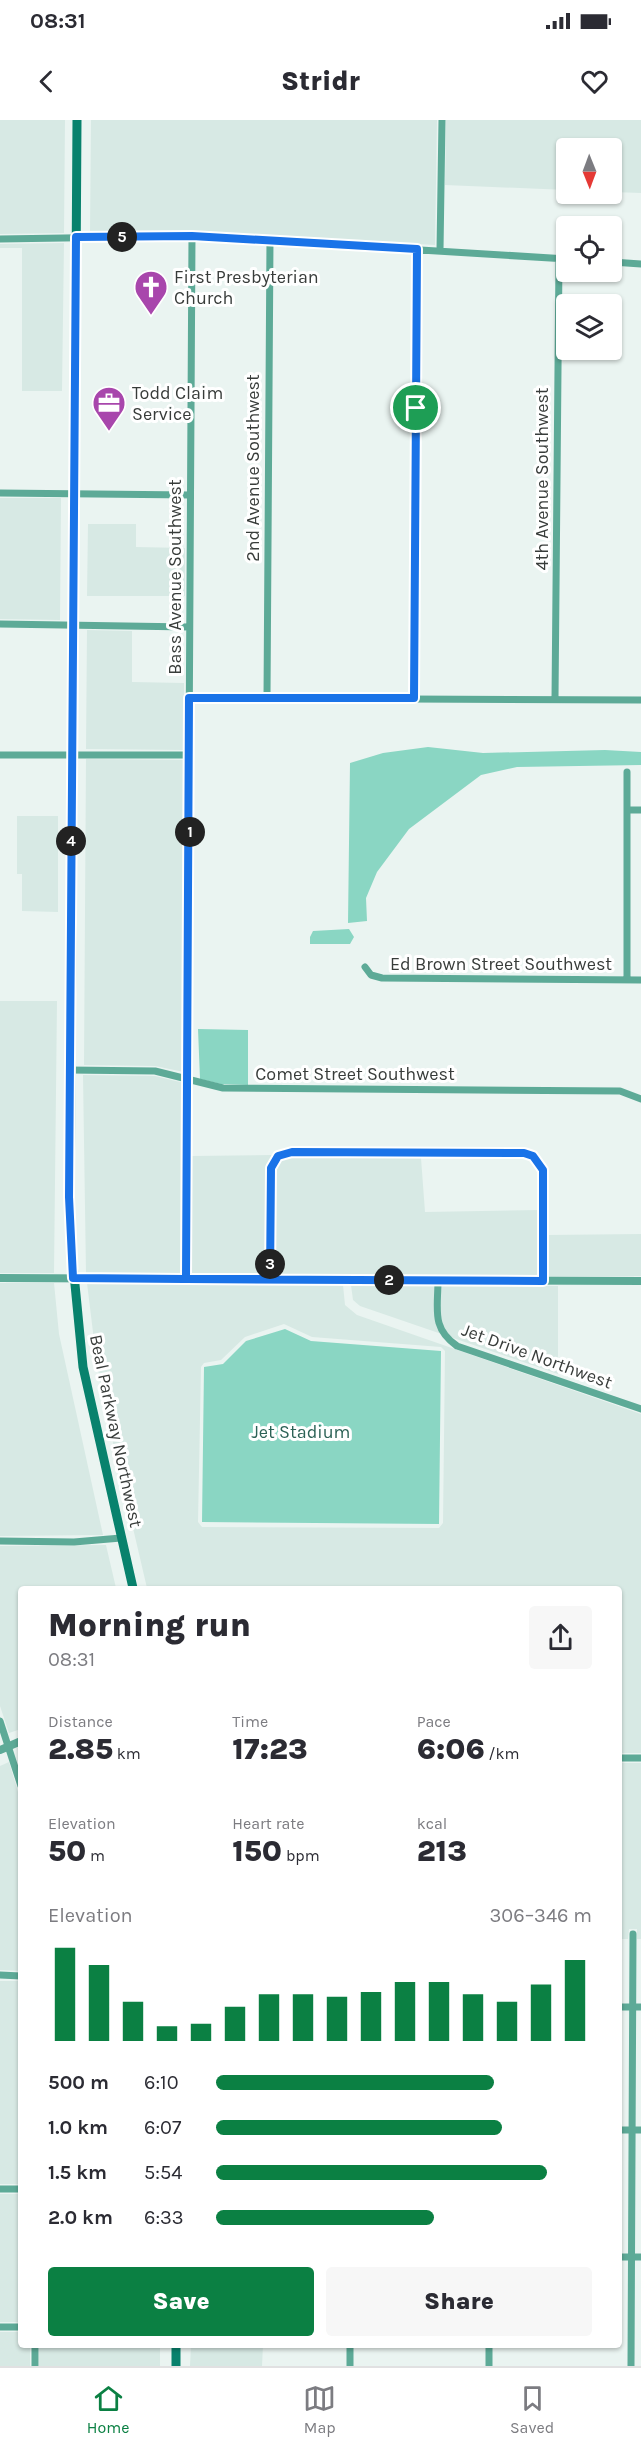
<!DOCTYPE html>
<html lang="en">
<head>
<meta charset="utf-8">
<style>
	body { margin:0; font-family:Karla,sans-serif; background:#f7f7f7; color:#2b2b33; height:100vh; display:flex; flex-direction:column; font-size:22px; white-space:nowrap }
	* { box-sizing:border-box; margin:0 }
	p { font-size:20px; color:#7c7c81 }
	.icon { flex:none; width:33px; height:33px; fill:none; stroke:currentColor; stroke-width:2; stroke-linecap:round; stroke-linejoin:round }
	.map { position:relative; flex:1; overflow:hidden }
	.sheet { position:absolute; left:18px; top:1466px; width:604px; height:762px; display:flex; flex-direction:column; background:#fff; border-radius:6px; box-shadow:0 2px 4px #0004 }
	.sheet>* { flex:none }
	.needle { width:39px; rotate:179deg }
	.controls { position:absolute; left:556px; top:18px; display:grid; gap:12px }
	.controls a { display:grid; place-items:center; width:66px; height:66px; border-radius:6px; background:#fff; box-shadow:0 2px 4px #0004; font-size:30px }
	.pin { position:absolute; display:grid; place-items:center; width:51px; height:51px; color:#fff; margin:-26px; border:3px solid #fff; border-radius:50%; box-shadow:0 2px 6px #0007 }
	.km { position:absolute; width:30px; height:30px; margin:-15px; border-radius:50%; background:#222; color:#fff; font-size:16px; line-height:30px; text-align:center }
	.round { display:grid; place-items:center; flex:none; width:63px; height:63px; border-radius:6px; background:#f7f7f7 }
	.head { display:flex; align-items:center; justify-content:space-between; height:102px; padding:0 30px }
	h1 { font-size:33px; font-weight:800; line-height:45px }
	.metrics { display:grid; grid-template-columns:repeat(3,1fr); gap:9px; height:102px; padding:6px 30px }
	.metrics div { display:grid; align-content:center }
	.metrics b { font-size:30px; font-weight:800 }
	.metrics small { font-size:16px; font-weight:400 }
	.metrics p { font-size:16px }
	.chart { height:168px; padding:12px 30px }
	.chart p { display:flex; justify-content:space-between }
	.chart svg { width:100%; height:108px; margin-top:6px; stroke:#0b8043; stroke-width:6 }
	.primary-button { display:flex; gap:12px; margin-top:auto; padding:12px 30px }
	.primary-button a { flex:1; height:69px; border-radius:6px; background:#0b8043; color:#fff; font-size:24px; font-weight:800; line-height:69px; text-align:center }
	.primary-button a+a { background:#f7f7f7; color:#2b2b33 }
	ul { padding:0 30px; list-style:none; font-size:20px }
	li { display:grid; grid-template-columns:96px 72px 1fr; align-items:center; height:45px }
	li i { height:15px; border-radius:8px; background:#0b8043 }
	.status { display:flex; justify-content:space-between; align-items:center; height:42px; padding:0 30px; background:#fff; direction:ltr }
	.status svg { height:16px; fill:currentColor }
	header { display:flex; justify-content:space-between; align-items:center; height:78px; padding:0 30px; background:#fff; font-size:27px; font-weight:800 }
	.tabs { display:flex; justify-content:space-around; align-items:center; height:84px; border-top:2px solid #e1e1e2; background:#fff; font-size:16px; color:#7c7c81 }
	.tabs a { display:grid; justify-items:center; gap:3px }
	.tabs .on { color:#0b8043 }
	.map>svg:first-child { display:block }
	.built { fill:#d7e9e4; fill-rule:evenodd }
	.green { fill:#8ad6c3 }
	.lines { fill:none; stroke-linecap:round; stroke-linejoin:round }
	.minor { stroke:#5daa97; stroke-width:7 }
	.tertiary { stroke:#5daa97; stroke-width:8 }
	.secondary { stroke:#08826d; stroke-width:9 }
	.route-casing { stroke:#fff; stroke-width:12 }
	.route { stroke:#1a73e8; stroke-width:8 }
	.labels { text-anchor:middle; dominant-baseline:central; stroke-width:6; stroke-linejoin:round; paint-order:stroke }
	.poi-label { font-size:18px; fill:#383c3a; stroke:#fff; text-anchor:start }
	.street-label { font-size:18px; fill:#383c3a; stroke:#fff }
	.park-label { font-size:18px; fill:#2c6256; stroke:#fff }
</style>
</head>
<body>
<div class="status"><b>08:31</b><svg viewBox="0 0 49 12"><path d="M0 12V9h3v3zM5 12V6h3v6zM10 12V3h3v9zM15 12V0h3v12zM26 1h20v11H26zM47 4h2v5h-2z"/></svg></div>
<header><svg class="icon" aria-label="back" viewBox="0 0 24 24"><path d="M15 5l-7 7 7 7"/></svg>Stridr<svg class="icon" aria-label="heart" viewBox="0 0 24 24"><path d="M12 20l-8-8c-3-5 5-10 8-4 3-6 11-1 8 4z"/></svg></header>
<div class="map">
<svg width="641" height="2246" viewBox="0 0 641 2246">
	<rect width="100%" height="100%" fill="#eaf4f1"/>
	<path class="built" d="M0 0H65L64 113 0 114Z
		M91 0H437L435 125 197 111 90 112Z
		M446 0H641V73L612 72V28H567V70L445 65Z
		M64 123 62 271H22V128H0V124Z
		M0 378H61L60 500 0 499Z
		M88 404H136V427L185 428V476H87Z
		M87 510 132 511V562L184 563V630L86 629Z
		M86 639 184 640V952L155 946 84 945Z
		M17 696H58V792L22 791V754H17Z
		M0 881H57L54 1153H0Z
		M83 955 155 956 184 963 182 1154 86 1153Z
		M273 1035 266 1048 265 1154H191L192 1036Z
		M293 1037 421 1038 425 1092 539 1090 538 1156 274 1154 275 1049 280 1040Z
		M641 1114V1156H547V1115Z
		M0 1163H54L59 1214 103 1415 0 1416Z
		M87 1163 343 1165 345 1185 357 1195 641 1294V1633H620V1468H147L111 1314 97 1245ZM284 1204 312 1217 441 1227 445 1231 443 1403 439 1408 202 1407 198 1402 201 1247 204 1243 221 1240 245 1217Z
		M351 1165 558 1166V1254L360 1186 353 1180Z
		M106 1425 116 1468H21V1609L9 1613 0 1586V1426Z
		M9 1642 21 1682V1851L0 1850V1646Z
		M620 1643H641V1819H637V1809H629L628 1819H620Z
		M0 1861H21V2064H0Z
		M0 2074H21V2202H0Z
		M0 2212H21V2224L30 2225V2246H0Z
		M39 2225H160V2246H39Z
		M191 2225H263L262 2246H190Z"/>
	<path class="green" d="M428 627 483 633 605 630 641 632V645L517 647 481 655 409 709 377 752 366 778 367 801 348 803 350 643 383 633Z
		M349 809 354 817 350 824H310V817L313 811Z
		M198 909 248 910V965L221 964 200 959Z
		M285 1209 311 1221 441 1231 439 1404 202 1402 204 1247 223 1244 246 1221Z"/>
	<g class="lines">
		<path class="minor" d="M0 119 192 116 567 139
			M440 130 442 0
			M612 142 641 144
			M0 373 190 375
			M0 504 189 507
			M267 577 270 119
			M189 578 641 580
			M414 578 417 129
			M555 579 559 139
			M0 635H188
			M627 690H641
			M365 847 371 855 382 858 641 860
			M627 860V652
			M69 950 155 951 223 968 620 971 641 979
			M186 1159 192 116
			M269 1159 271 1048 277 1036 292 1032 520 1033 533 1036 543 1050V1161
			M438 1160C438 1189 431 1208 457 1226L641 1289
			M0 1421 74 1422 121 1418
			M0 1601 21 1666
			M620 1638H641
			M0 1855 21 1856
			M620 1887H641
			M620 2010H641
			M0 2069H21
			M620 2137H641
			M0 2207H21
			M35 2224V2246
			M350 2246V2224
			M489 2246V2224
			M631 2246 633 1814"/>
		<path class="tertiary" d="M0 1158 641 1161
			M0 1630 21 1621"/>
		<path class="secondary" d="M77 0 70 1113 83 1247 133 1468
			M176 2246V2224"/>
	</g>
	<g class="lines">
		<g class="route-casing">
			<path id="route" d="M416 288 414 578H189L186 1159 543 1161V1050L533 1036 524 1033 292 1032 278 1036 271 1048 270 1159H184L73 1158 69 1077 76 117 192 116 417 129 416 288"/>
		</g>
		<use href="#route" class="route"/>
	</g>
	<defs>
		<g id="church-pin" transform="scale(1.725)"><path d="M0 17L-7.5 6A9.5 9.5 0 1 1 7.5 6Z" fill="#a846ac" stroke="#fff"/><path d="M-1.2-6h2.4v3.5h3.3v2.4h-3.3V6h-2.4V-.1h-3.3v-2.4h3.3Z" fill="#fff"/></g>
		<g id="office-pin" transform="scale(1.725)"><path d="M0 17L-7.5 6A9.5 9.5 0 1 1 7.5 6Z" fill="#a846ac" stroke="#fff"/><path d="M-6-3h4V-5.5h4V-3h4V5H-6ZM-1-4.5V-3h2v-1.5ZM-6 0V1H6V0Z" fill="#fff"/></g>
	</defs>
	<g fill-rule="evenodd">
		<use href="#church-pin" x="151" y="167"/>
		<use href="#office-pin" x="109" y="283"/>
	</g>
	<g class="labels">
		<g class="poi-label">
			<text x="174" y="157">First Presbyterian<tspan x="174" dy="21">Church</tspan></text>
			<text x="132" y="273">Todd Claim<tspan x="132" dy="21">Service</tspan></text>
		</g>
		<g class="street-label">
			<text transform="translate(253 348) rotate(-90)">2nd Avenue Southwest</text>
			<text transform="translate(542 359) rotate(-90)">4th Avenue Southwest</text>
			<text transform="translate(175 457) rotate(-90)">Bass Avenue Southwest</text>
			<text x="501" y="844">Ed Brown Street Southwest</text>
			<text x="355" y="954">Comet Street Southwest</text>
			<text transform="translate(537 1236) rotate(20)">Jet Drive Northwest</text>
			<text transform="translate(116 1311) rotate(78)">Beal Parkway Northwest</text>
		</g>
		<g class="park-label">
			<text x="301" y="1312">Jet Stadium</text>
		</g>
	</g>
</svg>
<div class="controls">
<a><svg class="needle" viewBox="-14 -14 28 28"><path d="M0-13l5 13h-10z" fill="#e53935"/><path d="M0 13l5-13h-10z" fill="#7c7c81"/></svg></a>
<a><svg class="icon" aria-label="locate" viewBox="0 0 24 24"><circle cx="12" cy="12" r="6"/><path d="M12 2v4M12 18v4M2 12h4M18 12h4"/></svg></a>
<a><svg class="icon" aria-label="layers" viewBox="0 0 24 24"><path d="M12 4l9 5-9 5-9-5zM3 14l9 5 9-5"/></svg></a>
</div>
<div class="pin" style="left:416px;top:288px;background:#1e9e55"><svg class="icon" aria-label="arrive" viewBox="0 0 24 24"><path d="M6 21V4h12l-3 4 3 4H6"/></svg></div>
<b class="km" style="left:190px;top:712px">1</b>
<b class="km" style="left:389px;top:1160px">2</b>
<b class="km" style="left:270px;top:1144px">3</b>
<b class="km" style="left:71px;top:721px">4</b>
<b class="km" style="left:122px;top:117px">5</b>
<section class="sheet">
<div class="head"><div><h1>Morning run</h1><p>08:31</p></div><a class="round"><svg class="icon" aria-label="share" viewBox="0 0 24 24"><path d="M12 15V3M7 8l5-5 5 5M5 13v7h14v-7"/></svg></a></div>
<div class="metrics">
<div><p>Distance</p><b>2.85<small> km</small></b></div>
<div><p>Time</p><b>17:23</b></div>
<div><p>Pace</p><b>6:06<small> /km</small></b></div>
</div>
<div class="metrics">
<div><p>Elevation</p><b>50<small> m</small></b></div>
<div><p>Heart rate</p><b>150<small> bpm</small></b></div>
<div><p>kcal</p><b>213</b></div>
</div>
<div class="chart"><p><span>Elevation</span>306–346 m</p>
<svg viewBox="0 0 160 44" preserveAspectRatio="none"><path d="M5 44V6M15 44V13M25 44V28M35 44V38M45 44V37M55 44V30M65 44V25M75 44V25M85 44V26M95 44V24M105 44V20M115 44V20M125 44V25M135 44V28M145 44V21M155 44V11"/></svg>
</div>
<ul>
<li><b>500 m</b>6:10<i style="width:74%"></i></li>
<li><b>1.0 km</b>6:07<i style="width:76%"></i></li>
<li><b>1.5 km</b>5:54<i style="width:88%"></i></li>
<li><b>2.0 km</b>6:33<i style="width:58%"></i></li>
</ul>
<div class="primary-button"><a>Save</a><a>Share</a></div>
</section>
</div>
<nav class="tabs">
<a class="on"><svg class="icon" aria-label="home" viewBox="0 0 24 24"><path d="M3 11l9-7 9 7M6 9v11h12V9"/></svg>Home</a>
<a><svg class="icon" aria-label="map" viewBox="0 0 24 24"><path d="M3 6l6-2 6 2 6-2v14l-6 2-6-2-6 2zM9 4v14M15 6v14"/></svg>Map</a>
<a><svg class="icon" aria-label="saved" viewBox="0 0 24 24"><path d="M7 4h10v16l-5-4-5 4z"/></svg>Saved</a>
</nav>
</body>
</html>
